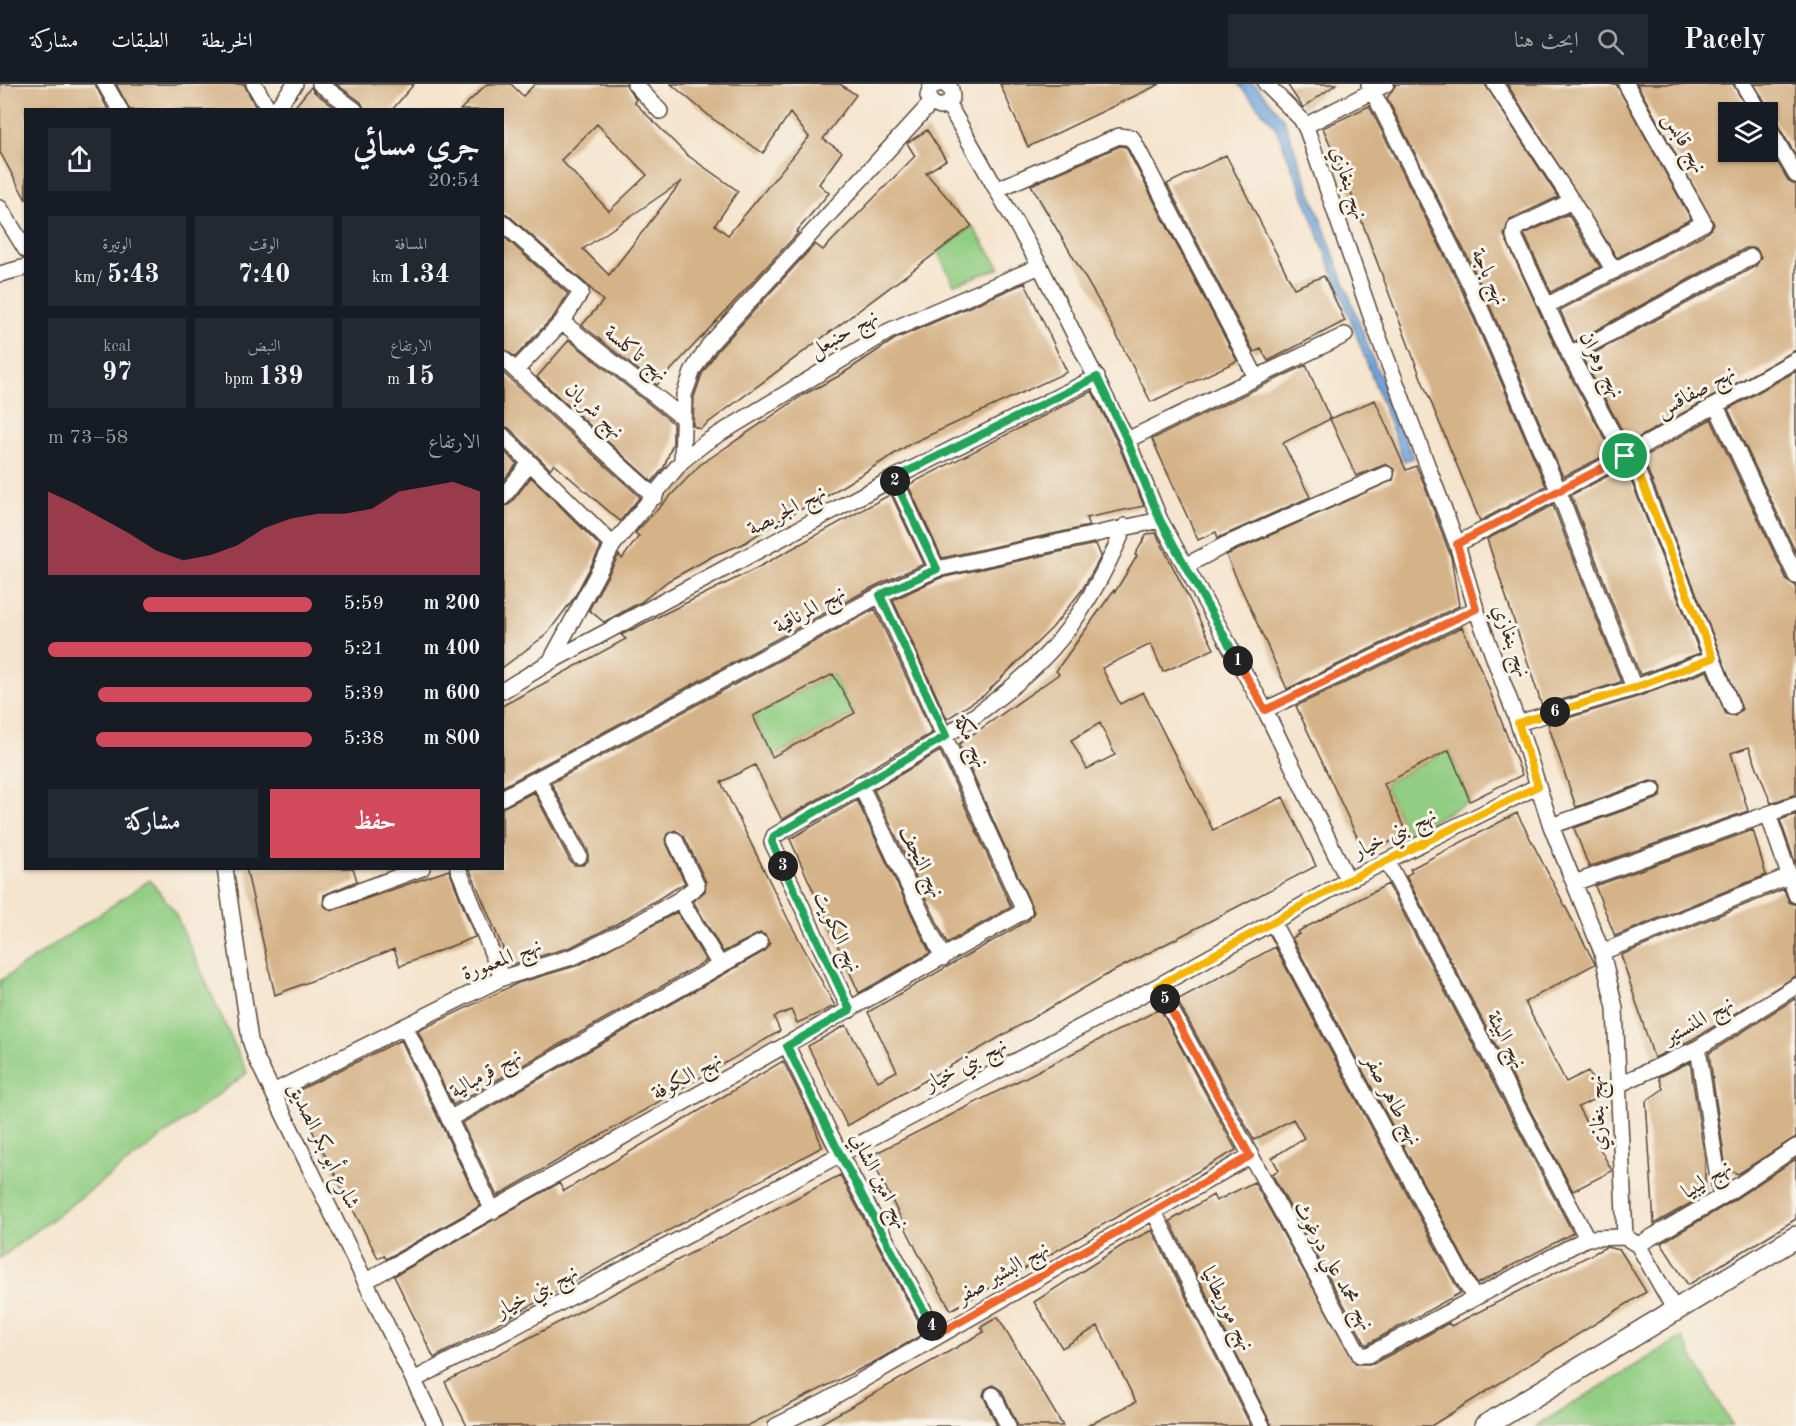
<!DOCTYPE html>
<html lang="ar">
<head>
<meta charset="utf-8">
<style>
	body { margin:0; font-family:"Old Standard TT",Amiri,serif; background:#242831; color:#f1f3f6; direction:rtl; height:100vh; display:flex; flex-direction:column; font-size:22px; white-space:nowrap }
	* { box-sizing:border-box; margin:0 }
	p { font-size:20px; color:#9ea1a6 }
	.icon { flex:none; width:33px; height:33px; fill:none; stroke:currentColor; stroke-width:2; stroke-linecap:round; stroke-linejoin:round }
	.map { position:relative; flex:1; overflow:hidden; direction:ltr }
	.side { position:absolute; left:24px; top:24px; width:480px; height:762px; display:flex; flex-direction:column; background:#171b24; border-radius:0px; box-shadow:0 2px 4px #0004; direction:rtl }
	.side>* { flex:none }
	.controls { position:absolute; left:1718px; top:18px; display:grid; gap:12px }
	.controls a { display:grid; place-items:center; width:60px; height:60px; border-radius:0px; background:#171b24; box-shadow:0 2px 4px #0004; font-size:30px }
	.pin { position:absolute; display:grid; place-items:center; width:51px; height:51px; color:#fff; margin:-26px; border:3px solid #fff; border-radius:50%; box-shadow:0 2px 6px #0007 }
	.km { position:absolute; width:30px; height:30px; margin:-15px; border-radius:50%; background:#222; color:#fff; font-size:16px; line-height:30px; text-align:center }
	.round { display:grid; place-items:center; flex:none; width:63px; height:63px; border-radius:0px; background:#242831 }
	.summary { display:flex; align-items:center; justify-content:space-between; height:102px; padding:0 24px }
	h1 { font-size:33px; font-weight:700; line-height:45px }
	.figures { display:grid; grid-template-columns:repeat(3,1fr); gap:9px; height:102px; padding:6px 24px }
	.figures div { display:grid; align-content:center; border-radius:0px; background:#242831; text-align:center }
	.figures b { font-size:26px; font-weight:700 }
	.figures small { font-size:16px; font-weight:400 }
	.figures p { font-size:16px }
	.chart { height:168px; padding:12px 24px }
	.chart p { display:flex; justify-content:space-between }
	.chart svg { width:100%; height:108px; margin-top:6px; fill:#d1495b; opacity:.7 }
	.cta { display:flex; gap:12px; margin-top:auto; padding:12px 24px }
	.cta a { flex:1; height:69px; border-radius:0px; background:#d1495b; color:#fff; font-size:24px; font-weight:700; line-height:69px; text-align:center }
	.cta a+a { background:#242831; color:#f1f3f6 }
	ul { padding:0 24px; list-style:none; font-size:20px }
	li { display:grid; grid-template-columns:96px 72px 1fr; align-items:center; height:45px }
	li i { height:15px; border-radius:8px; background:#d1495b }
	header { display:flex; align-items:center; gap:36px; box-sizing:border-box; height:84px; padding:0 30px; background:#171b24; border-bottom:2px solid #363941 }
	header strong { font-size:28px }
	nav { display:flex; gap:33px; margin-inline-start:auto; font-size:21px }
	.search { width:420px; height:54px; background:#242831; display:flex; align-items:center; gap:15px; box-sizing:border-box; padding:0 21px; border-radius:0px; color:#9ea1a6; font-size:22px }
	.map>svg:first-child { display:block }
	.green { fill:#91cd82; stroke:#667c50; stroke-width:1.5 }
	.water { fill:#6fa4dc; stroke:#55677d; stroke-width:1.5 }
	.building { fill:#d5b388; fill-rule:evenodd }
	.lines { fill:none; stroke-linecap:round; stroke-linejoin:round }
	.street-casing { stroke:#574638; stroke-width:18 }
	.secondary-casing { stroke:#574638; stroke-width:24 }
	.street { stroke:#fff; stroke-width:15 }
	.secondary { stroke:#fff; stroke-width:21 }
	.split-1-casing { stroke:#fff; stroke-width:12 }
	.split-2-casing { stroke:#fff; stroke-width:12 }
	.split-3-casing { stroke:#fff; stroke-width:12 }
	.split-4-casing { stroke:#fff; stroke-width:12 }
	.split-5-casing { stroke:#fff; stroke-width:12 }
	.split-6-casing { stroke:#fff; stroke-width:12 }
	.split-7-casing { stroke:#fff; stroke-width:12 }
	.split-1 { stroke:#f0652b; stroke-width:8 }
	.split-2 { stroke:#22a559; stroke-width:8 }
	.split-3 { stroke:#22a559; stroke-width:8 }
	.split-4 { stroke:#22a559; stroke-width:8 }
	.split-5 { stroke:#f0652b; stroke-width:8 }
	.split-6 { stroke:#f5b400; stroke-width:8 }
	.split-7 { stroke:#f5b400; stroke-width:8 }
	.labels { text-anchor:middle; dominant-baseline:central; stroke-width:6; stroke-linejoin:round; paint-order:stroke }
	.street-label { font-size:21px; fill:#3b2a1e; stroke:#f7f3e8 }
</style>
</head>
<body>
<header>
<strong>Pacely</strong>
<div class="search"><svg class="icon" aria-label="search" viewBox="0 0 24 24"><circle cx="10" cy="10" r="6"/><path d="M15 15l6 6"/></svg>ابحث هنا</div>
<nav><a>الخريطة</a><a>الطبقات</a><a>مشاركة</a></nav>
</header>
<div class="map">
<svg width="1796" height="1342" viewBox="0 0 1796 1342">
	<rect width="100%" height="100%" fill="#f7f3e8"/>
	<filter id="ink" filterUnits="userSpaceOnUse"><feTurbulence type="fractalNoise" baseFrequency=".0167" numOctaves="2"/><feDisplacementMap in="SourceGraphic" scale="12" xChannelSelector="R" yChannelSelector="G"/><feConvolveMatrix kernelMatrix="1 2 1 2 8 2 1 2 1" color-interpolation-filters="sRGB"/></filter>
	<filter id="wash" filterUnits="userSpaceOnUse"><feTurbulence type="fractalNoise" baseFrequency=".008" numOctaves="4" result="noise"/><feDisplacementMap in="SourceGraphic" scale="24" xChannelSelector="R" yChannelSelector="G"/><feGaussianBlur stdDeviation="1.35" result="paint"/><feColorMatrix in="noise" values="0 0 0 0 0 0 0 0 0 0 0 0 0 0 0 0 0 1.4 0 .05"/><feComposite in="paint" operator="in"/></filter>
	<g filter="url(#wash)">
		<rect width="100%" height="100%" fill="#f5e4ce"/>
		<path class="green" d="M972 142 1000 184 954 200 938 169Z
			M833 590 855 629 772 673 753 632Z
			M1449 666 1470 717 1407 750 1384 700Z
			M150 796 174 827 247 989 0 1174V897Z
			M1682 1253 1732 1342H1536Z"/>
		<path class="water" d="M1238 0H1255L1283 34 1369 265 1413 374 1404 377 1305 115 1275 42Z"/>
		<g id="blocks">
			<path class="building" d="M0 0H95L108 26H26V116L0 68Z
				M116 0H244L257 26H130Z
				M336 0H414L392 26H365L361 18Z
				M487 0H511L523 12 535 0H626L636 16 634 18 687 71 738 107 715 141 728 151 809 53 790 29 763 69 713 35 671 0H840L856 11 823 55 842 68 819 100 829 109 796 148 798 149 657 301 582 241 603 217 587 201 508 131 502 128V26H460ZM597 40 647 91 609 127 561 76ZM682 97 609 191 583 165Z
				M1000 0H1160L1028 63Z
				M1287 0H1336L1303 24Z
				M1396 0H1485L1558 113 1510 135 1504 151 1561 275 1612 368 1563 393 1478 194 1387 14Z
				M1507 0H1616L1691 135 1617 174Z
				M1637 0H1733L1749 28H1728V68H1767V60L1788 96 1796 101V266L1629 359 1583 275 1756 182 1761 173 1756 164H1746L1574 258 1560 226 1709 148 1714 140Z
				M1754 0H1796V72L1775 36 1769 32 1768 23Z
				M311 3 314 8 338 26H292Z
				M1369 22 1460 202 1546 402 1480 437 1421 294 1351 109 1323 44Z
				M927 46 946 76 926 89 972 142 700 345 693 342 694 313 702 290 717 267 815 160 823 166 915 72 907 59Z
				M1120 62 1126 63 1237 277 1151 318 1100 219 1031 101Z
				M1226 71 1294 204 1324 192 1345 237 1268 277 1261 265 1254 268 1167 100Z
				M1568 130 1600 183 1551 208 1524 150Z
				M502 151 568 210 554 232 515 273 502 264Z
				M1025 199 1067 288 910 360 827 412 778 437 743 460 715 471 668 497 641 518 604 538 589 526 619 471 622 475 639 452 635 449 700 381 803 311 839 292 895 255Z
				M569 256 673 339V359L664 383 652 398 537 293Z
				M1306 281 1330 335 1283 359 1310 413 1218 454 1216 448 1198 456 1152 355Z
				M1796 287V469L1728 325Z
				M502 288 640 413 620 437 554 380 550 385 509 344 502 342Z
				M1092 307 1118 360 1144 422 1086 434 1089 442 942 474 908 401Z
				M1375 316 1406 386 1416 382 1422 395 1451 473 1459 522 1287 605 1226 471 1393 396 1395 386 1386 380 1356 392 1330 335Z
				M1711 335 1787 496 1796 502V710L1771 719 1749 663 1731 669 1748 727 1589 783 1574 744 1656 715 1661 712 1662 703 1659 698 1650 697 1576 723 1548 640 1637 613 1707 587 1726 630 1735 632 1742 625 1646 382 1640 375Z
				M502 365 517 380 502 398Z
				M1623 384 1629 391 1700 569 1640 591 1571 411Z
				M531 393 601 463 574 514 547 550 502 584V423L510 420Z
				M891 410 924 480 875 502 502 703V622L626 555 621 551 757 484Z
				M1553 421 1621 598 1542 622 1487 455Z
				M1156 449 1214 565 1163 588 1151 560 1102 584 1120 620 1143 608 1213 746 1283 713 1316 782 1108 890 847 1042 808 962 846 941 878 997 897 987 868 928 1029 836 1034 828 959 660 1059 590 1056 587 1114 506 1115 508 1137 472 1135 471 1147 450ZM1100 639 1115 671 1087 685 1071 656Z
				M1096 460 1101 472 1093 487 1082 506 1052 544 983 612 947 635 893 516 940 494Z
				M875 525 932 649 782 736 755 681 721 698 788 835 835 922 797 939 791 926 774 933 780 947 497 1112 462 1039 765 867 770 860 765 851 760 849 723 868 693 817 705 807 706 798 684 752 675 746 667 750 665 756 685 799 618 839 571 863 510 881 469 784H502V724L534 708 570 777 574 781H583L588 777V767L551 699ZM833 590 855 629 772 673 753 632Z
				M1462 543 1486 597 1522 691 1470 717 1449 666 1384 700 1407 750 1365 770 1296 622Z
				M940 667 1011 823 947 859 874 706Z
				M857 716 930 869 859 909 790 755Z
				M1517 729 1595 880 1525 918 1566 998 1588 987 1601 1012 1578 1023 1612 1087 1573 1107 1406 792 1412 788 1410 785Z
				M1796 730V781L1780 736Z
				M1753 746 1766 791 1615 852 1595 802Z
				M246 784H353L357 797 324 811 323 821 331 827 449 786 475 853 400 882 394 865 275 911Z
				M1388 800 1573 1149 1477 1200 1292 854 1299 850 1297 848Z
				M1784 805 1789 818 1796 821V892L1693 955 1654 974 1621 871Z
				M677 828 706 877 453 1021 418 947 518 899 579 881Z
				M1275 863 1460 1209 1366 1261 1272 1090 1279 1086 1272 1074 1304 1054 1293 1035 1254 1056 1177 916Z
				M1796 914V1053L1738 1090 1726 1085 1709 969Z
				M1160 925 1236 1066 951 1226 918 1169 870 1072Z
				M401 956 480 1122 386 1175 384 1171 378 1174 293 1009Z
				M783 977 812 1035 822 1063 434 1274 394 1192 559 1099 564 1107Z
				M1690 978 1705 1076V1111L1654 1140 1646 1017 1663 1005 1659 993Z
				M1796 1075V1135L1688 1201 1661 1159 1726 1121Z
				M840 1091 925 1249 878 1276 747 1342H467L445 1298Z
				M1254 1098 1356 1280H1373L1449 1239 1451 1242 1606 1163 1620 1166 1646 1208 1431 1342H1272L1170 1137 1213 1111 1216 1117Z
				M1152 1146 1251 1342H1087L1136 1318 1098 1242 1062 1264 1034 1218 1123 1161Z
				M998 1233 1063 1342H1018L1002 1307 993 1301 985 1305 983 1311 997 1342H816L984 1248 981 1243Z"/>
		</g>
	</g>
	<g filter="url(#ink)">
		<use href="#blocks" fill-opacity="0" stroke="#574638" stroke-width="1.5"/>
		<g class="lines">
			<g class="street-casing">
				<path id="street" d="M105 0 120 26
					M254 0 269 26
					M320 0 355 26
					M635 0 660 27
					M937 0 930 5 928 12 931 19 940 23 948 20 952 13 951 5 944 0
					M1266 0 1301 35 1307 46 1373 238 1457 460 1476 525 1518 639 1551 742 1602 868 1615 924 1625 1153
					M1369 0 1469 198 1559 408 1634 604
					M1495 0 1572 117 1515 144 1514 152 1570 271 1625 372 1637 386 1732 623
					M1743 0 1760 28
					M948 20 1040 182 1127 356 1160 436 1265 626 1348 796
					M275 26 295 0
					M1767 41 1796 91
					M1305 42 1386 0
					M998 105 1119 52 1132 54 1256 293
					M1572 117 1614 187
					M0 124 26 166
					M502 138 581 208 562 238 517 285
					M0 190 26 183
					M1548 221 1704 139 1626 0
					M562 238 683 334
					M1570 271 1751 173
					M502 274 655 413
					M1716 322 1796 492
					M502 351 613 461
					M1127 356 1345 251
					M682 377 706 358 889 247 1040 182
					M894 394 937 485
					M502 414 530 379
					M1457 460 1625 372 1796 276
					M1185 482 1227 460 1386 390
					M550 578 613 461 682 377 684 311 693 286 709 261 931 19
					M502 607 550 578 894 394 1097 293
					M1265 626 1476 525
					M1518 639 1634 604 1713 574
					M539 697 579 772
					M860 700 943 874
					M502 714 880 511 937 485 1160 436
					M1768 730 1796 811
					M1551 742 1653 706
					M1387 777 1587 1154
					M225 784 250 956 256 974 436 1342
					M458 784 502 894
					M1574 799 1796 720
					M680 815 720 881
					M332 817 422 784
					M1273 839 1474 1214
					M760 859 449 1035 720 881Z
					M1602 868 1789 792
					M1158 902 1360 1271H1368L1587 1154 1625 1153 1638 1161 1676 1228
					M850 926 772 758 774 752C867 696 974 648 1050 567 1083 531 1106 487 1125 442
					M405 942 493 1127
					M787 962 841 1072 937 1251
					M1698 964 1721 1113
					M1618 1001 1698 964 1796 902
					M273 1008 502 894 575 872 623 848 680 815 697 802 675 756
					M1154 1128 1262 1342
					M1638 1161 1721 1113 1796 1063
					M366 1197 1024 827 880 511
					M414 1296 1158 902 1348 796 1538 702
					M993 1311 1008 1342
					M776 1342 826 1317 1250 1072"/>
			</g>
			<g class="secondary-casing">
				<path id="secondary" d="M1485 1342 1796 1153"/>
			</g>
			<use href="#street" class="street"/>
			<use href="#secondary" class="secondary"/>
		</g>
	</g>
	<g class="lines" filter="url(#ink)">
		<g class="split-1-casing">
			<path id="split-1" d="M1238 577 1265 626 1476 525 1457 460 1625 372"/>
		</g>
		<g class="split-2-casing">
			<path id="split-2" d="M895 397 894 394 1097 293 1127 356 1160 436 1238 577"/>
		</g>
		<g class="split-3-casing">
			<path id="split-3" d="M783 782 772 758 774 752 946 652 880 511 937 485 895 397"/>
		</g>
		<g class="split-4-casing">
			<path id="split-4" d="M783 782 850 926 787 962 841 1072 932 1242"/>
		</g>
		<g class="split-5-casing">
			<path id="split-5" d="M932 1242 937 1251 1250 1072 1165 915"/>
		</g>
		<g class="split-6-casing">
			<path id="split-6" d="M1165 915 1158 902 1348 796 1538 702 1518 639 1555 628"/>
		</g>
		<g class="split-7-casing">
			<path id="split-7" d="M1555 628 1634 604 1713 574 1637 386 1625 372"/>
		</g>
		<use href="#split-1" class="split-1"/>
		<use href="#split-2" class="split-2"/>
		<use href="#split-3" class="split-3"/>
		<use href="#split-4" class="split-4"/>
		<use href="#split-5" class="split-5"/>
		<use href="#split-6" class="split-6"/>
		<use href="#split-7" class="split-7"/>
	</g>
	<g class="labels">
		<g class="street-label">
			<text transform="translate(1684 59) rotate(60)">نهج قابس</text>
			<text transform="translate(1348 99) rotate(71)">نهج بنغازي</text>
			<text transform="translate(1489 193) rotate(65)">نهج باجة</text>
			<text transform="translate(844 250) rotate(-30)">نهج حنبعل</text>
			<text transform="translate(636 270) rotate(39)">نهج تاكلسة</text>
			<text transform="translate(1601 281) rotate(62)">نهج وهران</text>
			<text transform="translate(1696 308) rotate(-29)">نهج صفاقس</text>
			<text transform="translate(594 327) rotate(43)">نهج شربان</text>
			<text transform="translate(787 427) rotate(-28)">نهج الجريصة</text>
			<text transform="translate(810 526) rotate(-29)">نهج المرناقية</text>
			<text transform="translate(1511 557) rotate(70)">نهج بنغازي</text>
			<text transform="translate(971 658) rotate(65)">نهج مكة</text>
			<text transform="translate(1395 750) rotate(-26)">نهج بني خيار</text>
			<text transform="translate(921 778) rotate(64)">نهج النجف</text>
			<text transform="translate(837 848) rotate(65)">نهج الكويت</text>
			<text transform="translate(502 876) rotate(-21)">نهج المعمورة</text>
			<text transform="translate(1699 937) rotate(-30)">نهج المنستير</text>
			<text transform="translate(1506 956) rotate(62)">نهج البيئة</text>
			<text transform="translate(966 981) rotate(-28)">نهج بني خيار</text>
			<text transform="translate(486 990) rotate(-30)">نهج قرمبالية</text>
			<text transform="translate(687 993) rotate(-29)">نهج الكوفة</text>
			<text transform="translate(1392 1016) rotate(62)">نهج طاهر صفر</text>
			<text transform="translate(1598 1029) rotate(-93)">نهج بنغازي</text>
			<text transform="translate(323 1062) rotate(64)">شارع أبو بكر الصديق</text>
			<text transform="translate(1707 1096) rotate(-32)">نهج ليبيا</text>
			<text transform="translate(879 1097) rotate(63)">نهج امين الشابي</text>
			<text transform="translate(1333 1182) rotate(61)">نهج محمد علي درغوث</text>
			<text transform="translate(1003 1189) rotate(-30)">نهج البشير صفر</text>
			<text transform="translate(537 1208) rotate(-28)">نهج بني خيار</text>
			<text transform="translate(1227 1225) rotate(63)">نهج موريطانيا</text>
		</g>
	</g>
</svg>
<div class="controls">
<a><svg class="icon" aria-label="layers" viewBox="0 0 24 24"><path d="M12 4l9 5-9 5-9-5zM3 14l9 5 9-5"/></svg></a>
</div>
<div class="pin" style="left:1625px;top:372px;background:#1e9e55"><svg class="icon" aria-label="arrive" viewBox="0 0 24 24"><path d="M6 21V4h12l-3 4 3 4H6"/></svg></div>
<b class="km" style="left:1238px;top:577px">1</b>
<b class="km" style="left:895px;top:397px">2</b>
<b class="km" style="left:783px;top:782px">3</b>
<b class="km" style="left:932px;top:1242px">4</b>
<b class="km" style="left:1165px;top:915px">5</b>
<b class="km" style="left:1555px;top:628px">6</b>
<section class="side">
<div class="summary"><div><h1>جري مسائي</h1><p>20:54</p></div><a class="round"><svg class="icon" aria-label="share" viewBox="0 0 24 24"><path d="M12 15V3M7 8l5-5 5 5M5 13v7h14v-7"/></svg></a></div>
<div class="figures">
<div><p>المسافة</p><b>1.34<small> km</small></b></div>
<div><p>الوقت</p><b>7:40</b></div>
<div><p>الوتيرة</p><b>5:43<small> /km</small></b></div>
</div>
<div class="figures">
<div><p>الارتفاع</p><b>15<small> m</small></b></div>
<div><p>النبض</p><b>139<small> bpm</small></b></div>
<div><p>kcal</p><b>97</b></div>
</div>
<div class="chart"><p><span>الارتفاع</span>58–73 m</p>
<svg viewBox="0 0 160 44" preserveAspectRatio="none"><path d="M0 44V10L10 15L20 21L30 27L40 34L50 38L60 36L70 32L80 25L90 21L100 19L110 19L120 17L130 10L140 8L150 6L160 10V44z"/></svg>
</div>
<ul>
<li><b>200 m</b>5:59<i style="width:64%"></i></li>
<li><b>400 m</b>5:21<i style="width:100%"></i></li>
<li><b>600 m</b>5:39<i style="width:81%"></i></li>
<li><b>800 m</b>5:38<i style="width:82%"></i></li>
</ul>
<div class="cta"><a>حفظ</a><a>مشاركة</a></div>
</section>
</div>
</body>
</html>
